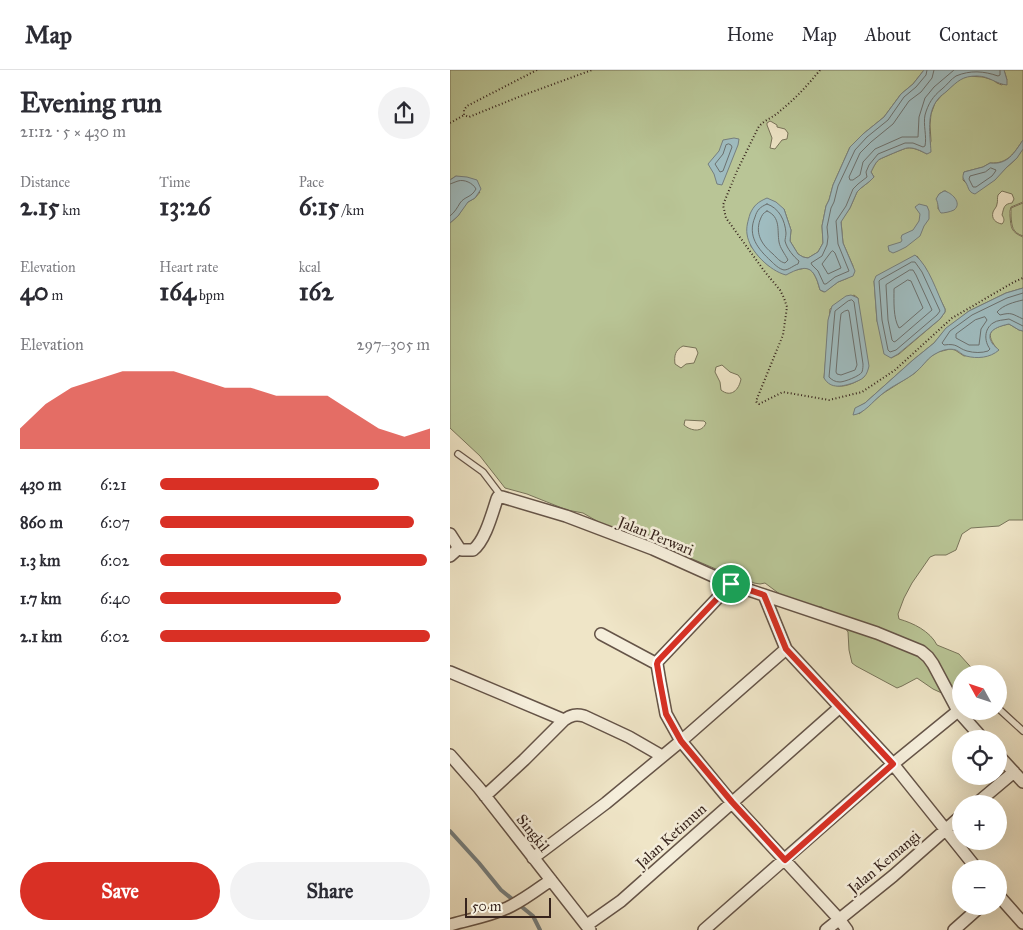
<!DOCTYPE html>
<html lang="en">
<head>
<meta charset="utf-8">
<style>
	body { margin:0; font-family:"IM FELL Great Primer",serif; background:#f2f2f3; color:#2b2b33; height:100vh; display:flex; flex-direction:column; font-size:19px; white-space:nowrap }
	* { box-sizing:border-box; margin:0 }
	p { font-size:16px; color:#7c7c81 }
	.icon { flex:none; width:28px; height:28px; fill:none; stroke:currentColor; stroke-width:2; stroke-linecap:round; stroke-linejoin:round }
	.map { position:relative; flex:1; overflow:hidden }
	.drawer { display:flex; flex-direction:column; background:#fff; width:450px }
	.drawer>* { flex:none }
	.needle { width:32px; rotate:310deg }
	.fabs { position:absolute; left:502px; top:595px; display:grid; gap:10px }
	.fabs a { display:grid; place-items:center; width:55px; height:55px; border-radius:50%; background:#fff; box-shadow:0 5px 20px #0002; font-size:25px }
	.scale { position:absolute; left:15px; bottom:12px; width:86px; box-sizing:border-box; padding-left:5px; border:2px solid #37241d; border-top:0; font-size:14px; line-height:18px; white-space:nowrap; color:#37241d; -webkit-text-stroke:4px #f5eedb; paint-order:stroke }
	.pin { position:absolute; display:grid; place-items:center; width:42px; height:42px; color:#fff; margin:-21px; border:2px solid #fff; border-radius:50%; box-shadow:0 1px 5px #0007 }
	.round { display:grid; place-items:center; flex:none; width:52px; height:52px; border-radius:26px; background:#f2f2f3 }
	.overview { display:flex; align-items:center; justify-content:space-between; height:85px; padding:0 20px }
	h1 { font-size:28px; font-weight:700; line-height:38px }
	.metrics { display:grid; grid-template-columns:repeat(3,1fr); gap:8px; height:85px; padding:5px 20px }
	.metrics div { display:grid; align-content:center }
	.metrics b { font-size:25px; font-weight:700 }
	.metrics small { font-size:14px; font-weight:400 }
	.metrics p { font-size:14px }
	.chart { height:140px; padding:10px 20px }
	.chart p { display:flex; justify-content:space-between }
	.chart svg { width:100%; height:90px; margin-top:5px; fill:#d93025; opacity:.7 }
	.primary-button { display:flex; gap:10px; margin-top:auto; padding:10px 20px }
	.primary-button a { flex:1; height:58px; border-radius:30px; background:#d93025; color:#fff; font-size:20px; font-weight:700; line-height:58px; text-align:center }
	.primary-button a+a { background:#f2f2f3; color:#2b2b33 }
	ul { padding:0 20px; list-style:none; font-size:16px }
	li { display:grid; grid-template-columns:80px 60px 1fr; align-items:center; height:38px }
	li i { height:12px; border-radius:6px; background:#d93025 }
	header { display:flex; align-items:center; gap:30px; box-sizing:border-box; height:70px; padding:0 25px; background:#fff; border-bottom:1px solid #e1e1e2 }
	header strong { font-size:24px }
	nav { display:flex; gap:28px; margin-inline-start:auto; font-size:18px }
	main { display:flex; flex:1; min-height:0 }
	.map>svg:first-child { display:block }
	.green { fill:#b9c596; stroke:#78745a; fill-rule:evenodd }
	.water { fill:#9fbcc0; stroke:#757f7f }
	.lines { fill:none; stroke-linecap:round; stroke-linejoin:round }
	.shore { stroke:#6b706e; stroke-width:1 }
	.stream { stroke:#757f7f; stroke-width:4 }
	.lane-casing { stroke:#655448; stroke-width:8 }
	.street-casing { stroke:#655448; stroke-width:14 }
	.path { stroke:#37241d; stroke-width:2; stroke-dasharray:1 2.5; stroke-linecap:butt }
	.lane { stroke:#f5eedb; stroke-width:5.5 }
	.street { stroke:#f5eedb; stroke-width:11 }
	.route-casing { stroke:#fff; stroke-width:10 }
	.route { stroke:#d93025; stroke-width:6 }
	.labels { text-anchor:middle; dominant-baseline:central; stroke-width:5; stroke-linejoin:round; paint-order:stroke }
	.street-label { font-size:15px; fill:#37241d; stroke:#f5eedb }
</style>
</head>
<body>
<header>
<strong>Map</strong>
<nav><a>Home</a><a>Map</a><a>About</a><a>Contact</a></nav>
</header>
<main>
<section class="drawer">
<div class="overview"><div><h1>Evening run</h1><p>21:12 · 5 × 430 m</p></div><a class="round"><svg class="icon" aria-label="share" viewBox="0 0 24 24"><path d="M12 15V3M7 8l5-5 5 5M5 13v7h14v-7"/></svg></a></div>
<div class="metrics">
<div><p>Distance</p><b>2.15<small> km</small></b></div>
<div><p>Time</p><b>13:26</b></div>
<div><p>Pace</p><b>6:15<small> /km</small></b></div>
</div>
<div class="metrics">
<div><p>Elevation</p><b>40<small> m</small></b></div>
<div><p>Heart rate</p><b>164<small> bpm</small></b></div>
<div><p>kcal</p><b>162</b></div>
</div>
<div class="chart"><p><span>Elevation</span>297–305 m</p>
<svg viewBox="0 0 160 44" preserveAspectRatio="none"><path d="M0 44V34L10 22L20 14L30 10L40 6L50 6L60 6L70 10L80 14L90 14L100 18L110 18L120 18L130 26L140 34L150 38L160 34V44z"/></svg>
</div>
<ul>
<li><b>430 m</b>6:21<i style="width:81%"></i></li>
<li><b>860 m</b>6:07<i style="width:94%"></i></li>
<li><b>1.3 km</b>6:02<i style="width:99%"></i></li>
<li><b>1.7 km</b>6:40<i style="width:67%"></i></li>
<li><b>2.1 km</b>6:02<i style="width:100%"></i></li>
</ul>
<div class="primary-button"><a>Save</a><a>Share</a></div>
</section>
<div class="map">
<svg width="573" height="860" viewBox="0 0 573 860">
	<rect width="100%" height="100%" fill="#efe5c7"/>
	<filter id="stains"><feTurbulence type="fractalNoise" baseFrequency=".004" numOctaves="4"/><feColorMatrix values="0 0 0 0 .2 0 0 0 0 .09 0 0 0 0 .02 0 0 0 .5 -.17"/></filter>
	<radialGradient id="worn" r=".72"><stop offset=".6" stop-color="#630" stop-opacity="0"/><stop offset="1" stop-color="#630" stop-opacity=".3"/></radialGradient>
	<path class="green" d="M0 0H474L463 14 451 24 434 47 413 64 400 77 383 115 379 130 376 136 372 156 373 173 368 182 358 188 353 187 348 184 340 171 341 160 334 139 300 175 311 189 319 196 346 200 356 198 361 200 364 204 367 210 370 220 374 222 388 212 398 208 403 196 393 173 391 151 400 138 407 122 411 118 420 111 424 107 421 102C423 98 426 91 430 89 432 88 455 78 457 78 463 77 471 81 477 84L481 71 480 55 481 44 485 33 492 25 508 10 517 6 533 7 543 10 547 13 552 15 557 10 554 0H573V70C564 83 558 94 540 93L533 97 514 102 513 110 517 114 540 113 542 111 557 97 565 90 573 79V132L561 137C559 145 560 138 560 146 561 158 561 162 573 167V218L556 223 519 241 495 260 484 273 463 290 415 333 408 337 409 344 432 324 465 303 480 287 488 282 500 279 505 280 514 286 548 280C534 263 540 258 559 254L569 260 573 261V450H559L549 456 521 458 512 464 506 480 496 485H485L480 487 462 513 454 528 448 544 449 549C463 553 480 561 487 575L509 584 527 604H511V632L483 619 467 608 452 616 447 618 406 596 402 593 399 580 398 562 395 558 372 537 356 536 335 528 315 513 310 514 304 513 290 506 273 502 226 482 214 470 209 467 163 458 152 454 133 443 117 440 77 424 55 418 30 386 0 358V153L8 146 14 136 18 132 25 128 30 122 6 106 0 110ZM320 51 322 52 327 55V57L335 59 338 63 337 69 332 70 325 79 320 78 322 68 317 55V53ZM494 121H496L506 135 503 140 488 139 489 124ZM552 121 562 124 564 129 562 133C554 134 554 137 552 145 554 148 555 151 552 154 546 153 541 149 543 142 544 139 547 137 547 134 548 131 547 128 548 125ZM467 186 476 199 495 239V242L490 249 449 284 441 288 427 251 424 211ZM404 225 408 228 414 307C407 312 393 319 384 315 380 314 377 311 374 308L380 239ZM233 276 246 278 248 283 244 293 236 294 231 298 225 294C224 286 225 280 233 276ZM272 295 280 302 288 305 291 309C289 320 281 328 271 320L270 312 265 302 266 297ZM235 350 254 351 256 353C252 363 241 361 234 355Z
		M573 133V166C562 162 562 157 561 146 561 143 561 140 561 138Z"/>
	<path class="water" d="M474 0H554L557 10V15C546 14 539 6 527 6 512 6 508 11 497 21 494 24 491 25 488 29 476 44 480 64 481 82L477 84C471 81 464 77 457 78 455 78 432 88 430 89 426 91 423 98 421 102L424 107 420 111 411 118 407 122 400 138 391 152 393 173 405 201 403 206 388 212 375 222 370 220C364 197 358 193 336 205 320 201 299 181 297 164 296 157 298 151 300 144 304 135 308 132 317 128L326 132 334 139 341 160 340 171 348 184 353 187 358 188 368 182 373 173 372 156 376 136 379 130 383 115 400 77 413 64 434 47 451 24 463 14Z
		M284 68 289 69 288 75 272 115 267 114 264 104 258 94 269 81 273 70Z
		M573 70V79L567 88 557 97 545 110 525 124C518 122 519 118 516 113 513 108 512 108 514 102L533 97 540 93C558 95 564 83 573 70Z
		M6 106 17 107 27 110 31 119 25 128 18 132 8 146 0 153V110Z
		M494 121C501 122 513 133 504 140 500 142 494 143 491 143 487 139 489 134 486 129L489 124Z
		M469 134 477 136 479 141V149L474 156 470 166 456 177 448 181 443 183 439 181 438 176 451 172 452 170 451 168 452 165 463 160 469 151 470 144 465 137Z
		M465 185C479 196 487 223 495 239V242L490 249 448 284 441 288 434 284 427 251 424 211 426 206Z
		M573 218V261L569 260 559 254C550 256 534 260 542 273 544 276 547 278 549 280 540 288 527 289 516 286 512 285 509 281 506 280 500 278 492 280 487 283 478 287 474 295 467 301 456 311 442 315 431 325 423 331 414 344 403 345L405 338 415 333 463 290 484 273 496 258 519 241 556 223Z
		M401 225 408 228 419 296C418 300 417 304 414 307 411 310 407 311 403 313 393 316 381 320 374 308L378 250 382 236 396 226Z"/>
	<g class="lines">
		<path class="shore" d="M477 0 476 5 466 17 454 27 438 50 417 67 405 80 388 116 384 132 381 138 377 157 378 167 377 175 372 186 361 193 362 195 368 201 374 214H376L385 207 399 201 388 174 386 151 396 136 403 119 408 114 417 107 416 102 419 95 428 84 455 73H463L473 77 475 76C477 66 473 55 475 45 478 34 483 26 492 19 497 15 501 9 506 6 520 0 534 1 548 6L550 5V0
			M484 0 482 8 471 22 459 31 443 54 421 72 410 83 399 107 400 110H403L410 105 413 92 425 79 452 67H468L469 47 475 28 484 17 504 0
			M279 74 281 75 282 77 273 101 270 102 265 94 273 84 276 75Z
			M541 98 546 100 545 102 542 106 526 117H523L519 109 520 106 535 102Z
			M0 114C3 113 5 112 8 111 14 109 23 113 26 119 21 128 15 126 10 133 7 138 5 142 0 146
			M317 134C329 138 335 150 336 163 336 166 335 169 335 171 337 179 344 187 349 191L348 194C344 195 339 200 334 200 329 199 324 194 321 191 308 179 297 166 305 147 307 140 310 137 317 134Z
			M317 141C331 147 327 160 329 172 330 178 335 184 338 190L335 193C330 192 327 188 323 184 312 175 305 164 310 150 312 145 313 143 317 141Z
			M383 181 385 183 391 198 378 204 372 194 381 182Z
			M462 192H465L472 202 490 241 487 245 446 280 440 282 438 280 432 250 429 211 430 210Z
			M460 200H463L466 205 482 240 446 271 444 272 442 270 438 250 436 215Z
			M458 210 461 211 473 238 451 257 449 258C443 248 444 231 444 219Z
			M573 223 557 228 522 245 500 261 492 273 494 275C508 273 507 278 517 281 524 283 532 283 538 281L540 279C534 271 534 259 543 253 547 250 554 250 559 249L573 256
			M402 230 404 232 413 294C413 296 413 299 412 302 410 306 394 312 390 312 385 312 382 310 379 307L385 241 398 231Z
			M573 230C564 232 553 235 547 242L550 245C562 242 562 244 573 249
			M395 241 398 240 399 242 407 295 405 300 391 305 387 304 386 302 390 252 391 244Z
			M535 247 537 250 531 259 529 275H519L506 268V264L525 250Z"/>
		<path class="stream" d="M0 761 29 793 51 820 83 846 90 860"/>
		<g class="lane-casing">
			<path id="lane" d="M8 384 33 402 52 427
				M549 639 573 661"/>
		</g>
		<g class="street-casing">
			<path id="street" d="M0 464 9 478
				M0 486 9 478 12 480H23C35 471 42 444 47 429L48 427H52L116 446 203 479 281 514 427 563 471 581 478 587 483 594 508 641 533 669
				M281 514 208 591 207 594 210 612 216 644 231 671 282 733 389 849 397 860
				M314 525 336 579 443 694 527 799
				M151 564 207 594
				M0 602 114 650
				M0 685 29 718 140 860
				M549 686 573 712
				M35 726 74 690 114 650C121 645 126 644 134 646L179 667 212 686
				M526 734 564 702
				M83 788 156 733 231 671 336 579
				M549 826 573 853
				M0 855C20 849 42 846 61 836 75 829 88 819 101 810
				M137 855 171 831 390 637
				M254 860 443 694 508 641
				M376 860 443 806 511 746
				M504 860 531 836"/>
		</g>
		<path class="path" d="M87 0 17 36 14 40V45L19 47 71 26 142 0
			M370 0C358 15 345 29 330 41 323 48 313 50 308 58L287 101 273 135 276 148 315 202 330 220 334 228 337 237 333 265 306 331 307 333 309 334 333 322 379 330 412 322 445 300 502 248 564 212 573 208
			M0 53 14 45"/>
		<use href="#lane" class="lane"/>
		<use href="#street" class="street"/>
	</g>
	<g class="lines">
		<g class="route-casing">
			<path id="route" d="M281 514 314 525 336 579 443 694 335 790 282 732 231 671 216 644 210 612 207 594 208 591Z"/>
		</g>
		<use href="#route" class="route"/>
	</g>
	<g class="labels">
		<g class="street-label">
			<text transform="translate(206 466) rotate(22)">Jalan Perwari</text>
			<text transform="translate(83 763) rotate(52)">Singkil</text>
			<text transform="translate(221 766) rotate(-42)">Jalan Ketimun</text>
			<text transform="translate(434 792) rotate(-40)">Jalan Kemangi</text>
		</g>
	</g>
	<rect width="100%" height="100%" filter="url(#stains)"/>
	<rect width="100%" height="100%" fill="url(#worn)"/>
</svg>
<div class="fabs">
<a><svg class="needle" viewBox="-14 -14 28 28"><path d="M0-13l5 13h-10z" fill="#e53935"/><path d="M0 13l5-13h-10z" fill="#7c7c81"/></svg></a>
<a><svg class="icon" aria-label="locate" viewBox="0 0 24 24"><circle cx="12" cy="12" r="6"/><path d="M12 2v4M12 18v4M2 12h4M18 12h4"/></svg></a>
<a>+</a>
<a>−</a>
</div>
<div class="scale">50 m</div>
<div class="pin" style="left:281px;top:514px;background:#1e9e55"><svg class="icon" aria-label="arrive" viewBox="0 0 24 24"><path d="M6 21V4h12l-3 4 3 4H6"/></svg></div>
</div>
</main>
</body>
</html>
